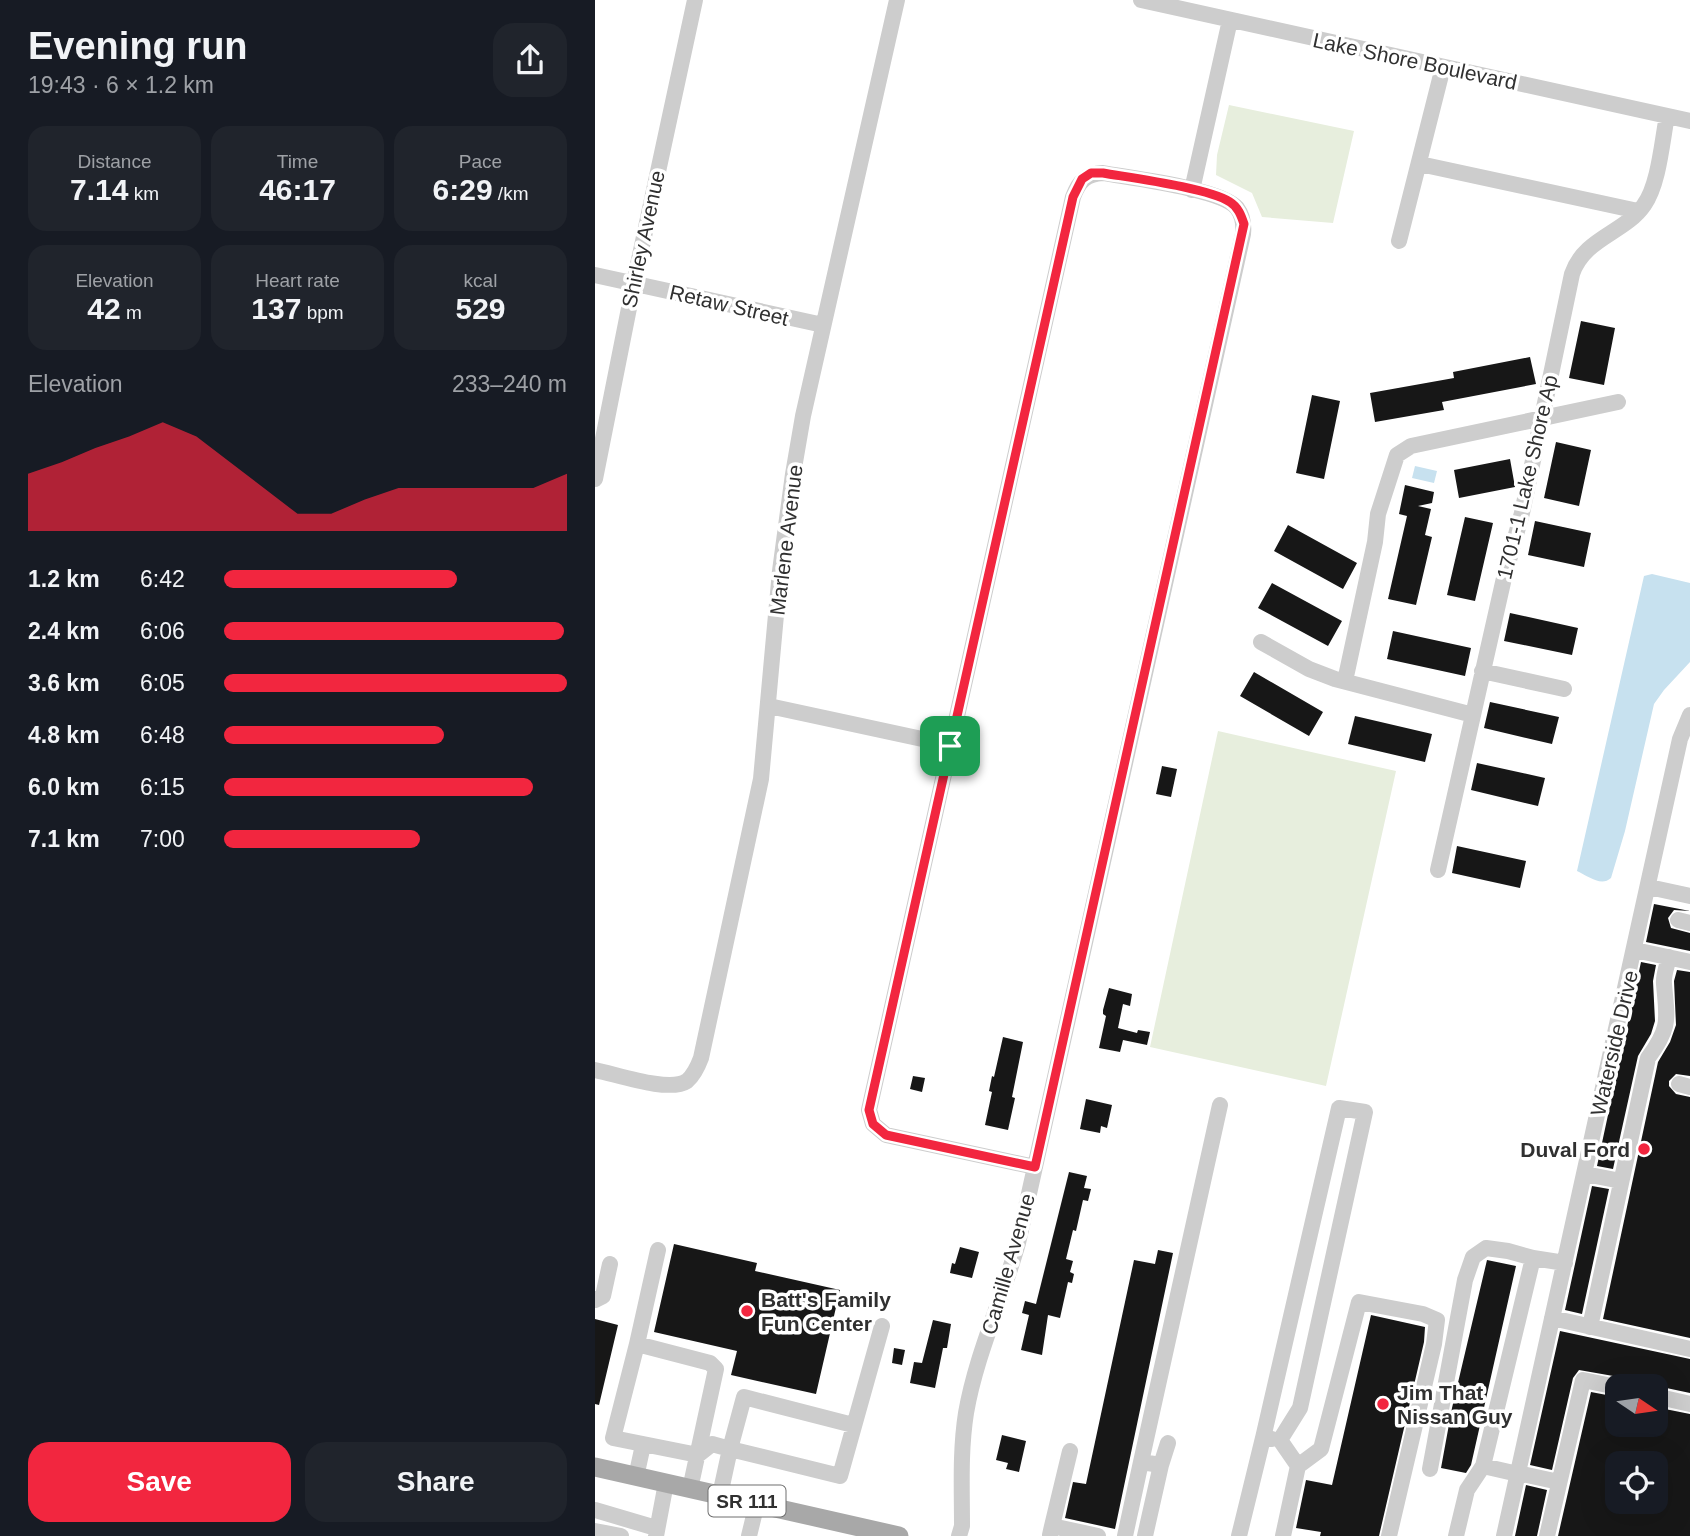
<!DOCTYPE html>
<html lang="en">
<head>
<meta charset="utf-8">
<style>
	body { margin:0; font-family:Helvetica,sans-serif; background:#20242c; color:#f1f3f6; height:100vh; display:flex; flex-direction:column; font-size:26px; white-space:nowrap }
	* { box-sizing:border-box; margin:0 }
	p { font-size:23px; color:#9ea1a6 }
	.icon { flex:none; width:38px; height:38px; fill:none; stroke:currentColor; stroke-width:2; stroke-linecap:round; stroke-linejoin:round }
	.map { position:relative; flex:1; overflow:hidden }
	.panel { display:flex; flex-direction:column; background:#171b24; width:595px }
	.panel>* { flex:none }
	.needle { width:46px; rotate:103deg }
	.tools { position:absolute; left:1010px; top:1374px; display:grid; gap:14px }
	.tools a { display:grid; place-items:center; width:63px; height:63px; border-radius:14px; background:#171b24; box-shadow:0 7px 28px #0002; font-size:35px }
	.pin { position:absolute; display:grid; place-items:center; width:60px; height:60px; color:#fff; margin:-30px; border-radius:14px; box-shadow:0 4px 10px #0006 }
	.round { display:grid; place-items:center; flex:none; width:74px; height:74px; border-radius:21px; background:#20242c }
	.headline { display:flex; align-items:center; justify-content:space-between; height:119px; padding:0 28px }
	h1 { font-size:38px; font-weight:700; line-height:52px }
	.figures { display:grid; grid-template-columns:repeat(3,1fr); gap:10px; height:119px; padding:7px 28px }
	.figures div { display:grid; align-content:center; border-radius:18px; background:#20242c; text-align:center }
	.figures b { font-size:30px; font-weight:700 }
	.figures small { font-size:19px; font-weight:400 }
	.figures p { font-size:19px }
	.chart { height:196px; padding:14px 28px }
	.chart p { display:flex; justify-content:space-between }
	.chart svg { width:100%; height:126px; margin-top:7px; fill:#f2263f; opacity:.7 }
	.cta { display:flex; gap:14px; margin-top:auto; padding:14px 28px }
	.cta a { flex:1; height:80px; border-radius:21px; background:#f2263f; color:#fff; font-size:28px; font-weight:700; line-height:80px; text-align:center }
	.cta a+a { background:#20242c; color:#f1f3f6 }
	ul { padding:0 28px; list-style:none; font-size:23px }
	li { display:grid; grid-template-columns:112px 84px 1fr; align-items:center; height:52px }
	li i { height:18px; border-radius:9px; background:#f2263f }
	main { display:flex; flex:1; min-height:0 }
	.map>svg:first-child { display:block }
	.green { fill:#e7eedd }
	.water { fill:#c7e1ef }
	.building { fill:#171717; fill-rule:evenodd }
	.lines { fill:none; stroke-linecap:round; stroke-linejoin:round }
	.minor { stroke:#cdcdcd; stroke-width:16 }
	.major { stroke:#a8a8a8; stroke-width:19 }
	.route-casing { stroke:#fff; stroke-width:14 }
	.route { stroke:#f2263f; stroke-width:9 }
	.poi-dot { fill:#f2263f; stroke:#fff; stroke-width:2.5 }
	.labels { text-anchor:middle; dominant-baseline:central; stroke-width:7; stroke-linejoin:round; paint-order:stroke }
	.shield { fill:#fff; stroke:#6e6e6e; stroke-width:2 }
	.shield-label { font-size:19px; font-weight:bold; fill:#303030 }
	.street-label { font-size:21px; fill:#303030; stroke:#fff }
	.poi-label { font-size:21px; font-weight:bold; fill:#303030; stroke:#fff; text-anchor:start }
</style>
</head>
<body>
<main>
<section class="panel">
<div class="headline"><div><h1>Evening run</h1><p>19:43 · 6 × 1.2 km</p></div><a class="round"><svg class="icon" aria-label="share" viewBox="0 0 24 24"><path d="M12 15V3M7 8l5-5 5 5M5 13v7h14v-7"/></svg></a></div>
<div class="figures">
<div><p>Distance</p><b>7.14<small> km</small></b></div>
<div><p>Time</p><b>46:17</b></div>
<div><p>Pace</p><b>6:29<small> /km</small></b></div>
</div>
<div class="figures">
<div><p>Elevation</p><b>42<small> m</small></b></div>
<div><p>Heart rate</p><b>137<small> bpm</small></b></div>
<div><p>kcal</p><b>529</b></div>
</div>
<div class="chart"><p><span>Elevation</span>233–240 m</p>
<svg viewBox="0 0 160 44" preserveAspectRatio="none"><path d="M0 44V24L10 20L20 15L30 11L40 6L50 11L60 20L70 29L80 38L90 38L100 33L110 29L120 29L130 29L140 29L150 29L160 24V44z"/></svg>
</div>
<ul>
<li><b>1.2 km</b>6:42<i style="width:68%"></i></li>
<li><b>2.4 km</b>6:06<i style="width:99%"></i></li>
<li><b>3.6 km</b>6:05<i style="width:100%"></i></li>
<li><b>4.8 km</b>6:48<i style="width:64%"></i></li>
<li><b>6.0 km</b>6:15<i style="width:90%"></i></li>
<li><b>7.1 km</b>7:00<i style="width:57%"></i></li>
</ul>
<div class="cta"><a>Save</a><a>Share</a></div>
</section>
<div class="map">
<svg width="1095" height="1536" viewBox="0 0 1095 1536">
	<rect width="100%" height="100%" fill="#fff"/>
	<path class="green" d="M634 105 759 131 738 223 667 217 657 193 621 175 622 155Z
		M623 731 801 771 731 1086 555 1047Z"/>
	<path class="water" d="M820 466 842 471 839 483 817 478Z
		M1057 574 1095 583V662L1069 690 1059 704 1030 831 1016 878C1006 887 993 876 982 871L1049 576Z"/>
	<path class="building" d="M986 321 1020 328 1009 385 974 378Z
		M935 357 941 384 847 402 849 410 780 422 775 393 859 378 858 372Z
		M717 395 745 401 729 479 701 473Z
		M961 442 996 450 984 506 949 498Z
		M915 459 920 487 864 498 859 470Z
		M810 485 839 492 837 503 823 506 836 509 830 535 837 537 821 605 793 599 812 516 804 514Z
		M870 517 898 523 880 601 852 595Z
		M940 521 996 533 989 567 933 555Z
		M693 525 762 563 748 589 679 551Z
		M677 583 747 621 733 646 663 608Z
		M915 613 983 628 977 655 909 641Z
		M798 631 876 648 870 676 792 659Z
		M659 672 728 712 714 736 645 696Z
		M895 702 964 717 957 744 889 728Z
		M760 716 837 734 830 762 753 744Z
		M882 763 950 778 943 806 876 790Z
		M567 766 582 769 576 797 561 794Z
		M862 846 931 861 925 888 857 873Z
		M1059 904 1095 911 1079 910 1073 918 1076 928 1095 933V951L1051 942Z
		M1046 962 1061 965 1058 981 1060 1021 1056 1034 1043 1056 1018 1169 1002 1166Z
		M1082 970 1095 972V1076L1081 1074 1074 1081V1086L1081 1094 1095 1097V1338L1008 1319 1063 1062 1075 1042 1081 1025 1079 981Z
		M514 988 537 994 535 1006 528 1004 523 1028 542 1033 543 1030 555 1032 552 1045 528 1040 525 1052 504 1048 511 1016 508 1014V1010Z
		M408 1037 428 1042 417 1097 420 1098 413 1130 390 1125 397 1092 394 1091 397 1076 399 1077Z
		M318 1076 330 1078 327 1092 315 1089Z
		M491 1099 517 1105 512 1128 506 1126 505 1133 485 1129Z
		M474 1172 492 1176 489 1188 496 1189 493 1201 488 1200 481 1231 478 1230 471 1259 478 1261 475 1272 479 1274 477 1283 473 1282 465 1318 453 1315 447 1355 426 1350 434 1315 427 1313 430 1301 441 1304Z
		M997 1186 1014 1189 987 1314 970 1310Z
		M79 1244 162 1263 160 1271 245 1290 221 1394 136 1375 142 1351 59 1332Z
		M365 1247 384 1252 377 1278 355 1273 357 1263 360 1264Z
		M563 1250 578 1253 520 1529 470 1518 478 1482 491 1484 539 1260 560 1264Z
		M892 1260 921 1266 876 1465 871 1473 846 1468 857 1408Z
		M776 1315 830 1327 829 1342 784 1536H725L726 1532 701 1528 711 1480 737 1485Z
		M0 1319 23 1325 4 1405 0 1404Z
		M338 1320 356 1324 352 1348H348L340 1388 315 1383 319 1362 327 1363Z
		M965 1331 1095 1359V1393L1062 1386H1032L1029 1380 1024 1377 984 1370 978 1378 957 1470 935 1465Z
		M299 1348 310 1350 307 1365 297 1363Z
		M996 1392 1022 1397V1424H1060V1407L1095 1414V1536H963ZM1022 1463H1060V1502H1022Z
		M407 1435 431 1441 424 1472 411 1469 413 1463 401 1460Z
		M931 1485 952 1490 942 1536H920Z"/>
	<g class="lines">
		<path class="minor" d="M546 0 1095 121
			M825 164 1043 211
			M597 190 635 20
			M804 241 848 67
			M0 275 228 325
			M0 479 39 283 100 0
			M666 642 714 669 740 679 878 715
			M887 671 969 689
			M750 681 780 542 783 514 802 455 816 446 1023 402
			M174 706 355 745
			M843 870 909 578 927 513 977 274C989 238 1030 233 1049 205 1064 184 1067 141 1072 116
			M1054 887 1095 896
			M1083 920 1095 923
			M1040 950 1095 962
			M0 1070C21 1074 74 1093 92 1081 99 1075 103 1066 106 1058L166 779 185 571 198 474 208 416 302 0
			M1084 1084 1095 1087
			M990 1174 1026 1181
			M0 1300 8 1296 15 1264
			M957 1318 1095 1349
			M995 1327 1053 1058C1076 1027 1072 1019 1069 984 1068 976 1072 966 1074 957
			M42 1344 63 1250
			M1060 1396 1095 1404
			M668 1438 744 1108 770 1112 705 1408 685 1440 703 1466
			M546 1462 625 1105
			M835 1469 870 1280 878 1257 891 1248 913 1251 938 1258
			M923 1473 964 1482
			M923 1474 888 1466 938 1258 970 1263
			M41 1477 48 1445
			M95 1489 121 1369 115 1363 42 1344 18 1438 103 1455 117 1444 135 1449 149 1397 258 1425
			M125 1495 135 1449 245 1476 287 1326
			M0 1510 61 1528
			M457 1526 475 1451
			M0 1531 26 1536
			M455 1535 457 1526 503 1536
			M61 1536 71 1483
			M154 1536 162 1503
			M364 1536 367 1526C367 1489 365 1451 371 1413 381 1355 407 1300 423 1243L648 234C649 225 648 216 642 208 627 189 535 178 508 173 491 174 484 181 478 197L274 1110 278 1124 291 1135 440 1167
			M530 1536 546 1462 566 1465 573 1443
			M550 1536 566 1465
			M644 1536 668 1438 677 1439
			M688 1536 703 1466 726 1449 764 1302 828 1314 842 1320 839 1344 794 1536
			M861 1536 872 1490 888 1466
			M909 1536 1085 739 1095 715
			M952 1536 988 1380 1022 1387"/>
		<path class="major" d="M0 1467 304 1536"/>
	</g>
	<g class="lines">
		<g class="route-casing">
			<path id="route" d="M496 173H508C537 178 614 188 635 202 643 207 646 215 649 224L440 1167 291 1135 278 1124 274 1110 478 197 487 179Z"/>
		</g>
		<use href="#route" class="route"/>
	</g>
	<g class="poi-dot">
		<circle cx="1049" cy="1149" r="7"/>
		<circle cx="152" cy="1311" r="7"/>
		<circle cx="788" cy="1404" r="7"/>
	</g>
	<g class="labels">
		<rect class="shield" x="113.5" y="1485.5" width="77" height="31" rx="5"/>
		<g class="shield-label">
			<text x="152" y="1501">SR 111</text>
		</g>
		<g class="street-label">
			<text transform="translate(820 61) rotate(12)">Lake Shore Boulevard</text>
			<text transform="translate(48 239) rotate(-78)">Shirley Avenue</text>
			<text transform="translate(134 305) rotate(13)">Retaw Street</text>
			<text transform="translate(932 477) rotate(-77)">1701-1 Lake Shore Ap</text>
			<text transform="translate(191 540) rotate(-83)">Marlene Avenue</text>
			<text transform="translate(1019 1043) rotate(-77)">Waterside Drive</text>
			<text transform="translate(413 1264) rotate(-74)">Camille Avenue</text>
		</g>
		<g class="poi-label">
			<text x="1035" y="1149" text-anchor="end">Duval Ford</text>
			<text x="166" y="1299">Batt's Family<tspan x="166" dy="24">Fun Center</tspan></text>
			<text x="802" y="1392">Jim That<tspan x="802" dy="24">Nissan Guy</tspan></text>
		</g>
	</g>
</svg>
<div class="tools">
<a><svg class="needle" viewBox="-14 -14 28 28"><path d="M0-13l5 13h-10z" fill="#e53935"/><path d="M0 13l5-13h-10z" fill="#9ea1a6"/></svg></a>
<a><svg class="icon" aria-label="locate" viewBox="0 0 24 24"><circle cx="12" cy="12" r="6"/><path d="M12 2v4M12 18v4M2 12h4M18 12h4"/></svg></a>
</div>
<div class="pin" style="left:355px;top:746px;background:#1e9e55"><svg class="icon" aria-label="arrive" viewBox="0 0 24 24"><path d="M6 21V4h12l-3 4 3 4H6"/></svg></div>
</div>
</main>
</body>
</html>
